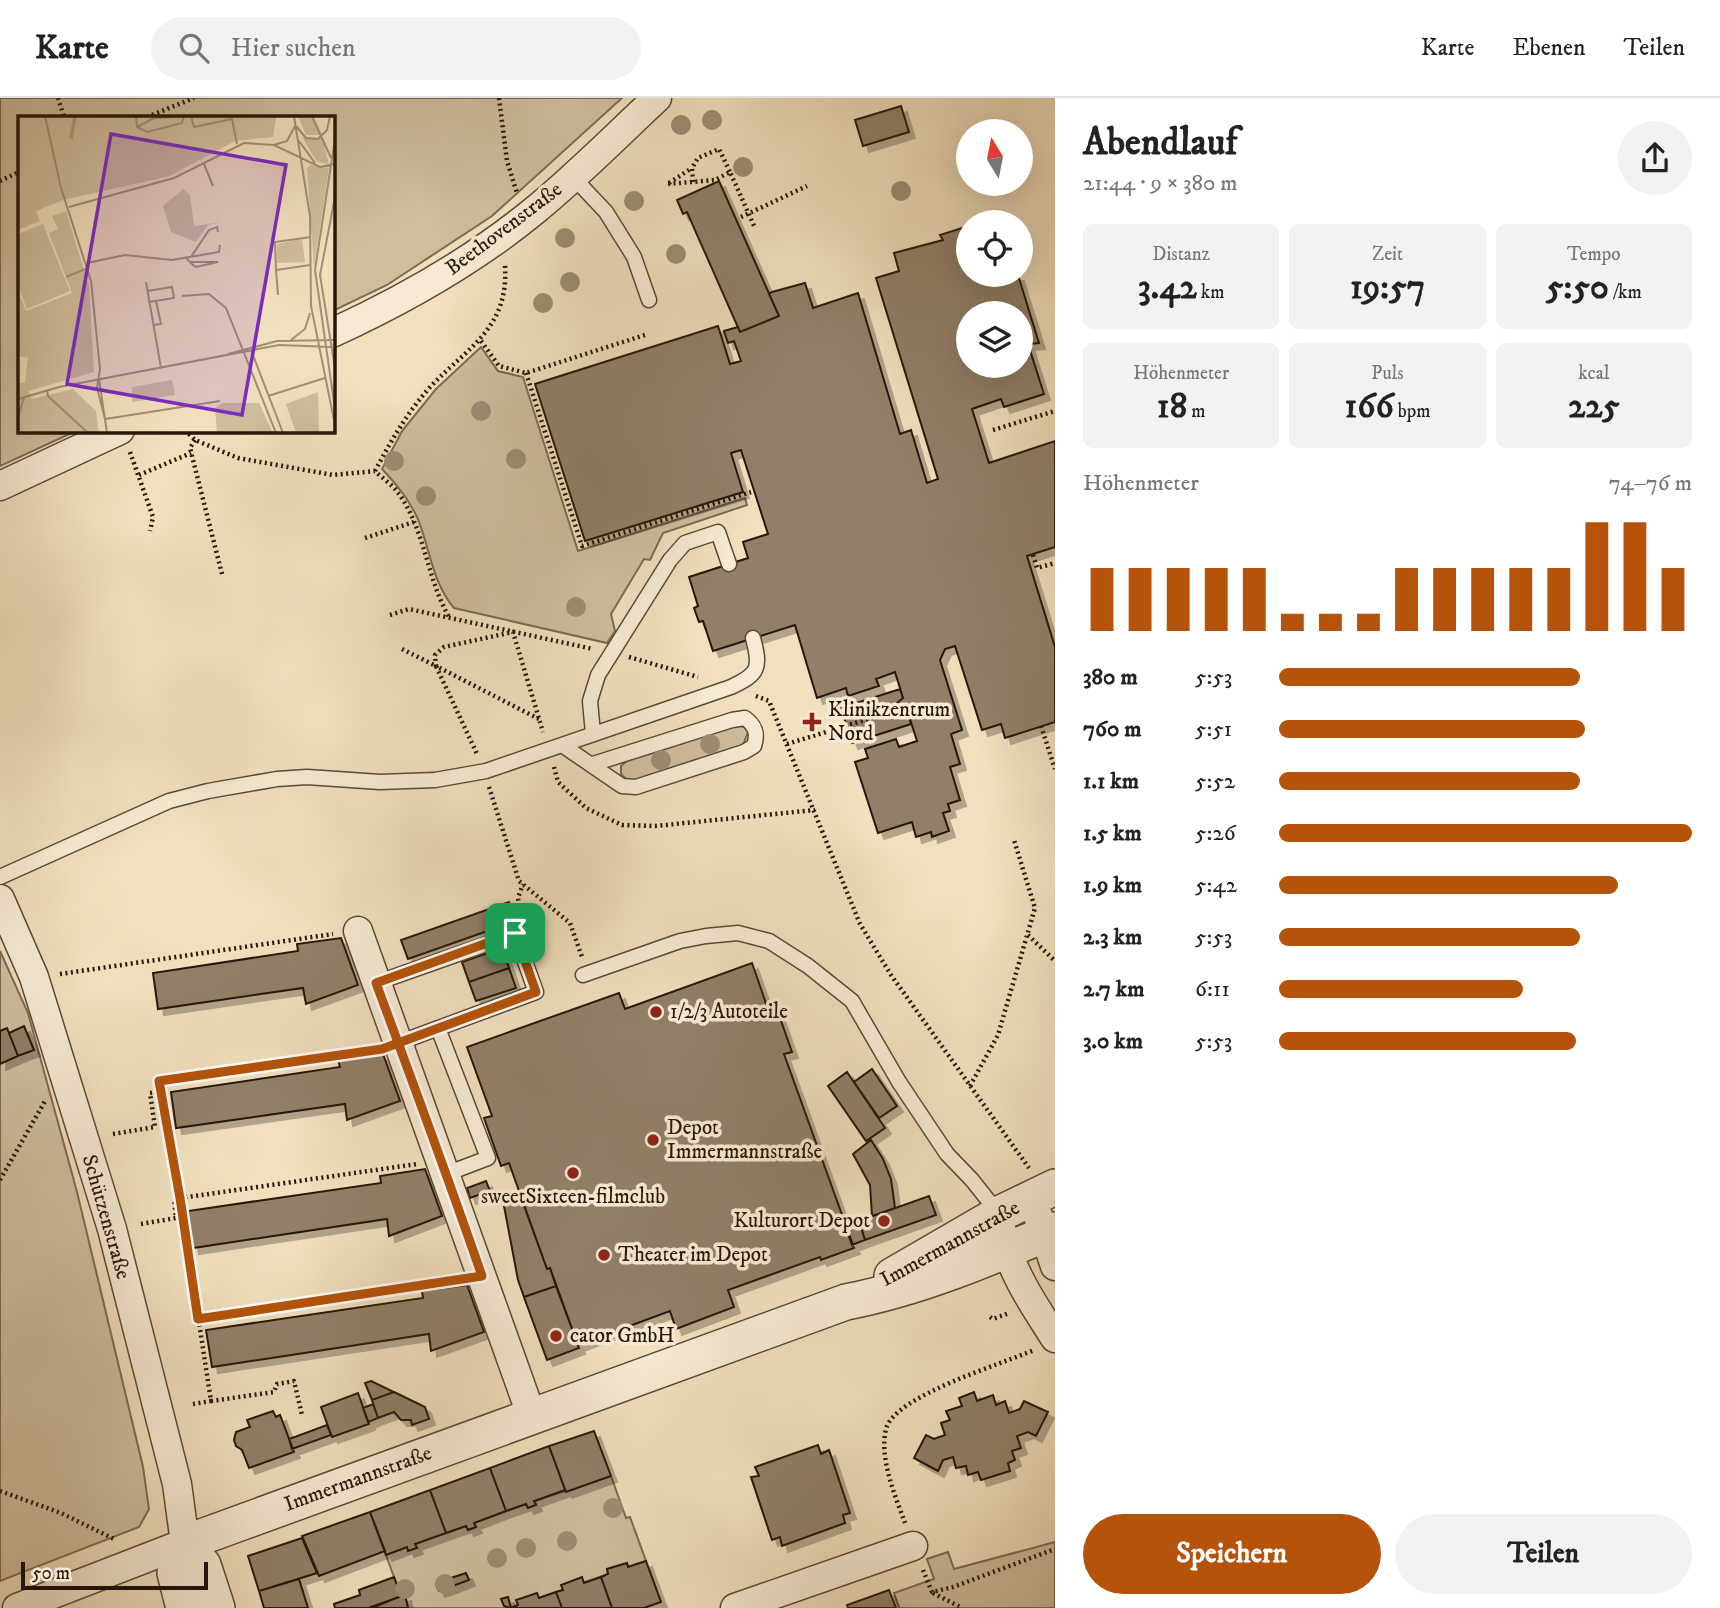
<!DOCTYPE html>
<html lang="de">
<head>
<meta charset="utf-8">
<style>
	body { margin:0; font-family:"IM FELL DW Pica",serif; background:#f2f2f2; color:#222; height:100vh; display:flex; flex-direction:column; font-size:26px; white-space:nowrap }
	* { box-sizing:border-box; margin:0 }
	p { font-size:23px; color:#767676 }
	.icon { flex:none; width:38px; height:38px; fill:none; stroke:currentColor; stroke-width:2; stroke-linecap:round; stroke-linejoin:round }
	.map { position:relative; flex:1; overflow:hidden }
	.details { display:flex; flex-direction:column; background:#fff; width:665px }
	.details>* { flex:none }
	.needle { width:46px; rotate:350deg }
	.buttons { position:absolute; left:956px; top:21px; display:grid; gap:14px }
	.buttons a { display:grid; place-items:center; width:77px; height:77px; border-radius:50%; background:#fff; box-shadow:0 7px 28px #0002; font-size:35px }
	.scale { position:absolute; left:21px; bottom:18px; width:187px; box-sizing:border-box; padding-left:7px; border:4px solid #281709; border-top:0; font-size:19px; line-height:24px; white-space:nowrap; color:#281709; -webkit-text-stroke:5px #f6ead4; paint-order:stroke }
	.pin { position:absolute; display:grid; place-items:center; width:60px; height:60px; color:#fff; margin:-30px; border-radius:14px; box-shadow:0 4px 10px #0006 }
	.round { display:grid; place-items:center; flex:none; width:74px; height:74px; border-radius:37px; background:#f2f2f2 }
	.headline { display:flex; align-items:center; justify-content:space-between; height:119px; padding:0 28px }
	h1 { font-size:38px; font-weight:700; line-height:52px }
	.figures { display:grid; grid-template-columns:repeat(3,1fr); gap:10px; height:119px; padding:7px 28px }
	.figures div { display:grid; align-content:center; border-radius:10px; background:#f2f2f2; text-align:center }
	.figures b { font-size:35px; font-weight:700 }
	.figures small { font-size:19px; font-weight:400 }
	.figures p { font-size:19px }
	.chart { height:196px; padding:14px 28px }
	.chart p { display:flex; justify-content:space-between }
	.chart svg { width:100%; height:126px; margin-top:7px; stroke:#b45309; stroke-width:6 }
	.action { display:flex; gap:14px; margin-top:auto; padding:14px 28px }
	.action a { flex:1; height:80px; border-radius:42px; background:#b45309; color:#fff; font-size:28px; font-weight:700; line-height:80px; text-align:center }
	.action a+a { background:#f2f2f2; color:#222 }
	ul { padding:0 28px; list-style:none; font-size:23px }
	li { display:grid; grid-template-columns:112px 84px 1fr; align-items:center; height:52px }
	li i { height:18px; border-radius:9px; background:#b45309 }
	header { display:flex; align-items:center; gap:42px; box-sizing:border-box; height:98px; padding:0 35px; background:#fff; border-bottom:2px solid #e0e0e0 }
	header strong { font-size:33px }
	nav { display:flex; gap:38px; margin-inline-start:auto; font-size:24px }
	.search { width:490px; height:63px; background:#f2f2f2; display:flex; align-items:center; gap:18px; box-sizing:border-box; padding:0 24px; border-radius:38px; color:#767676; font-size:26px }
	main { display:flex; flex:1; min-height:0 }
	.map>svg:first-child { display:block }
	.green { fill:#cfbd9e; stroke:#7c6a54; stroke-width:2 }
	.building { fill:#917f67; stroke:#281709; stroke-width:2; fill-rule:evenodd; filter:url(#shadow) }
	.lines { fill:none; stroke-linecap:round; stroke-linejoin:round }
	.service-casing { stroke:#5a4936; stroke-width:17 }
	.minor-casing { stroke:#5a4936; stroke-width:31 }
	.tertiary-casing { stroke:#5a4936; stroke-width:38 }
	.path { stroke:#281709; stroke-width:4.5; stroke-dasharray:2 3.5; stroke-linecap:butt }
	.service { stroke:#f6ead4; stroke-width:14 }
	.minor { stroke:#f6ead4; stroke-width:28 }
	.tertiary { stroke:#f6ead4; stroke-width:35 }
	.tree { fill:#9e8c73 }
	.route-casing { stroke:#fff; stroke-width:14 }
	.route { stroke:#b45309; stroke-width:9 }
	.poi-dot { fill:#8f2418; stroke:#f6ead4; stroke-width:2.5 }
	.labels { text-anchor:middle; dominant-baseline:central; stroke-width:7; stroke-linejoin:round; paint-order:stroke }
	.street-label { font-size:21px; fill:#281709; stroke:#f6ead4 }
	.poi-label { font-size:21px; fill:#281709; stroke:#f6ead4; text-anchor:start }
	.inset-river { fill:none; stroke:#ad9b80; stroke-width:3.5 }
	.inset-road { fill:none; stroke:#a18f75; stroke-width:2 }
	.view { fill:#7b2cbf; fill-opacity:0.15; stroke:#7b2cbf; stroke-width:3.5 }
	.inset-edge { fill:none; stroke:#281709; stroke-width:3.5 }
</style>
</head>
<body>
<header>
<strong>Karte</strong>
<div class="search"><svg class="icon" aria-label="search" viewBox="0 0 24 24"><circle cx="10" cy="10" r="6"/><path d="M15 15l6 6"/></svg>Hier suchen</div>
<nav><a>Karte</a><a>Ebenen</a><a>Teilen</a></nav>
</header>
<main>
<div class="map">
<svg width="1055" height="1510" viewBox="0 0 1055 1510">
	<defs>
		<filter id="shadow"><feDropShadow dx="6" dy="6" stdDeviation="0" flood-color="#0004"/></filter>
	</defs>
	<rect width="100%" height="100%" fill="#f1dfbd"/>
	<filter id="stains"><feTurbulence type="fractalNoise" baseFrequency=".00286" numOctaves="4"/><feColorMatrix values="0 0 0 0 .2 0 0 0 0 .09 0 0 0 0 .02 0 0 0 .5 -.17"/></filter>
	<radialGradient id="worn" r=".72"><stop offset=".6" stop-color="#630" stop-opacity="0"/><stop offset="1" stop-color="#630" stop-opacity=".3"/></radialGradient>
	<path class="green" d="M0 0H622L492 118 387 187 333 213 332 19H19V332L76 333 0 368Z
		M481 249 498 273 523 279 578 453 745 400 747 407 663 435 650 462 644 461 611 516 615 533 607 545 454 510C432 485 430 449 417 419 408 400 396 386 382 371L402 333 436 291Z
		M736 627 744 629 748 634 743 647 635 682H627L621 676V668L628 662Z
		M0 853 28 915 77 1094 143 1369 149 1411 139 1429 0 1483Z
		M611 1378 626 1420 630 1419 646 1463 628 1469 627 1465 607 1471 608 1476 539 1500 517 1502 518 1507 510 1510H408L405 1497 401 1498 386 1457 407 1449 417 1450 415 1446 466 1428 468 1432 476 1429 474 1425 526 1406 528 1410 536 1407 535 1403Z
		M1055 1444V1510H899L894 1495 934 1481 927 1461 948 1454 954 1471Z"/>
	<path class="building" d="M901 8 909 34 863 48 855 22Z
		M719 83 779 218 740 234 687 114 683 116 677 102Z
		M1000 117 1002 124H978Z
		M968 128V177H1018L1039 245 1028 246 1044 296 1004 309 1001 301 972 311 989 365 1055 343V449L1027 458 1055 549V624L1005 640 1001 626 982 632 955 548 945 551 940 562 962 632 951 636 960 666 950 669 960 702 948 706 950 713 943 715 949 733 932 739 931 734 916 739 912 724 878 735 855 664 868 660 865 651 896 641 899 649 917 643 909 618 902 617 897 612V605L903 600 895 574 876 581 879 588 848 598 846 590 817 600 795 527 713 553 703 523 699 524 694 510 698 508 689 479 748 460 743 444 768 436 741 352 731 355 743 394 585 443 535 286 718 228 730 266 741 263 734 243 728 245 724 233 738 229 740 234 779 218 769 196 772 194 805 185 813 210 858 195 900 336 911 332 927 385 938 381 876 180 899 173 894 155 943 142 940 137ZM968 215H1020V268H968Z
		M900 591 903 600 897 605V612L902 617 909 618 911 626 852 645 841 610Z
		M509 804 516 823 408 861 401 842Z
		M341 840 358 887 306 906 303 890 158 911 153 875 298 853 297 846Z
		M502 850 509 870 469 884 462 864Z
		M752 865 771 920 779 917 792 954 784 956 854 1150 821 1162 820 1159 728 1192 734 1209 676 1231 670 1213 578 1247 550 1170 547 1171 509 1065 501 1068 484 1020 492 1018 467 949 619 895 625 911Z
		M509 870 516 890 476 903 469 884Z
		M24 928 34 952 18 958 9 935Z
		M7 930 18 958 0 966V933Z
		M383 956 400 1003 347 1022 345 1006 176 1030 171 994 340 969 338 962Z
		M872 971 897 1008 879 1020 854 984Z
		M847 974 885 1030 866 1043 828 988Z
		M871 1042 883 1061 891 1081 895 1110 872 1118 870 1087 853 1056Z
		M425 1071 442 1118 389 1138 387 1121 193 1150 188 1113 381 1085 380 1078Z
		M486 1083 490 1093 470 1100 467 1090Z
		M929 1098 936 1117 865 1142 859 1123Z
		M522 1102 547 1171 550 1170 556 1188 524 1199 518 1182 504 1108Z
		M859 1123 865 1142 852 1147 845 1128Z
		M467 1187 484 1234 431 1253 429 1236 212 1269 206 1232 423 1200 422 1193Z
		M556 1188 579 1250 547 1262 524 1199Z
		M371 1283 394 1294 372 1302 365 1285Z
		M394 1294 425 1309 429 1321 412 1327 411 1322H401L394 1314 378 1320 372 1302Z
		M974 1294 977 1303 993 1297 996 1307 1005 1303 1009 1315 1020 1311 1024 1303 1048 1314 1036 1338 1028 1334 1017 1338 1021 1350 1012 1353 1015 1362 1008 1365 1010 1373 981 1382 978 1374 968 1377 966 1368 956 1370 953 1359 943 1362 938 1373 914 1360 926 1337 934 1341 945 1337 941 1325 950 1322 946 1313 962 1308 959 1300Z
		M358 1295 369 1326 332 1339 321 1309Z
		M373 1306 378 1320 368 1324 363 1310Z
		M273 1313 276 1319 280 1317 294 1354 249 1370 242 1352 236 1348 234 1342 236 1334 250 1329 247 1322Z
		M327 1327 331 1337 292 1351 289 1341Z
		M594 1333 611 1378 566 1394 549 1348Z
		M818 1347 821 1356 829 1352 850 1415 843 1417 845 1425 782 1448 780 1439 772 1442 751 1379 759 1378 755 1369Z
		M549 1348 565 1392 534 1403 536 1407 528 1410 526 1406 506 1413 490 1370Z
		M490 1370 506 1413 474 1425 476 1429 468 1432 466 1428 446 1435 430 1392Z
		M430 1392 446 1435 415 1446 417 1450 408 1453 407 1449 386 1457 370 1414Z
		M370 1414 385 1453 319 1478 302 1438Z
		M302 1440 317 1475 259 1493 248 1458Z
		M646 1463 661 1504 644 1510H612L601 1479 608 1476 607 1471 627 1465 628 1469Z
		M466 1475 469 1482 453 1488 451 1480Z
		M394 1479 401 1498 372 1510H335L334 1506 360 1497 359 1492Z
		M582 1479 584 1485 601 1479 612 1510H562L556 1494 563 1492 561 1487Z
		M451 1480 453 1488 439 1493 436 1486Z
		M299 1481 308 1510H264L259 1493Z
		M889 1492 896 1510H848L847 1507Z
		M556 1494 562 1510H511L518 1507 516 1502 537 1495 539 1500Z
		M405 1497 408 1510H372L371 1509Z
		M508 1499 511 1510H510L504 1508 501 1501Z"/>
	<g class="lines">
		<g class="service-casing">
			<path id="service" d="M573 79 606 114 634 159 649 202
				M593 636 590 603 598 577 670 462 685 445 718 434 729 466
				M562 647 622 688 636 689 744 654 754 648C758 636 756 628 745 620L732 622 593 666
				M0 779 169 703 208 693 277 681 307 679 380 684 435 682 486 673 731 589C759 576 761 570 753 540
				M583 877 680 843 706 838 738 835 769 843 808 868 852 903 899 984 947 1056 972 1082 999 1116
				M376 885 515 836 536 894 398 945
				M438 930 488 1060 446 1076"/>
		</g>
		<g class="minor-casing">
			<path id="minor" d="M332 235C404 202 473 163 534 113 577 78 616 38 657 0
				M0 388 120 332
				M0 801 34 879 112 1131 177 1386 185 1445 17 1510
				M358 833 532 1319
				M1032 1100 1055 1168
				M1002 1133C1010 1172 1033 1206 1055 1240
				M735 1510 913 1448"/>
		</g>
		<g class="tertiary-casing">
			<path id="tertiary" d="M892 1178 999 1116 1055 1089
				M185 1445 846 1204C919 1190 987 1161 1055 1132
				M185 1445 203 1467 217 1510
				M184 1510 175 1475 185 1445"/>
		</g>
		<path class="path" d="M58 0 64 19
			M499 0 507 63 517 95
			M147 19 194 0
			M0 83 19 74
			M693 84 692 70 698 60 719 51 730 74
			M669 85 692 70
			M668 86 715 82 730 74 755 130
			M741 119 807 88
			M481 243 499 268 526 275 648 236
			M526 275 582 448 751 394
			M185 332 195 342 238 360 333 377 375 373C382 380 393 387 399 396 425 432 427 481 449 519
			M993 332 1055 313
			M195 342 190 350 222 476
			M130 354 153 419 150 433
			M375 373C391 343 408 313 432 287 470 248 509 229 505 167
			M139 377 191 355
			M365 440 414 424
			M1033 457 1037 470 1055 465
			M390 517 409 511 593 551
			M402 551 436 568 478 658
			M629 559 698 579
			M756 598 769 603 860 826 891 877 1029 1070
			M539 621 436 568 435 557 444 549 513 534 543 634
			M1041 628 1055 671
			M787 646 897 612
			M554 669 558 684 586 710 622 727 655 728 815 712
			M489 689 519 783 570 825 582 859
			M521 819 518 800 523 786
			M1028 837 1055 863
			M60 876 333 836
			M970 988 998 937 1035 810 1014 742
			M113 1036 155 1029 150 995 161 993
			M0 1082 45 1003
			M141 1126 176 1120 174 1101 417 1066
			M990 1219 993 1221 1009 1215
			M198 1221 457 1182
			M211 1303 274 1294 277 1286 294 1283 302 1317
			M193 1306 211 1303 180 1100 175 1081 159 983 374 952
			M0 1393 61 1415 114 1441
			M905 1425C895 1397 879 1361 886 1331 894 1298 1002 1266 1034 1252
			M923 1472 932 1494 953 1489 1055 1451
			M933 1495 962 1510"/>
		<use href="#service" class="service"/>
		<use href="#minor" class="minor"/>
		<use href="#tertiary" class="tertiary"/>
	</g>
	<g class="tree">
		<circle cx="712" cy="22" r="10"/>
		<circle cx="681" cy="27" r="10"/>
		<circle cx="743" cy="69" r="10"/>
		<circle cx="901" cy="93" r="10"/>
		<circle cx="634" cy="103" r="10"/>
		<circle cx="565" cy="140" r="10"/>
		<circle cx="676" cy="156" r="10"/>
		<circle cx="570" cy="184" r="10"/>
		<circle cx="543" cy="205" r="10"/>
		<circle cx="481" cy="313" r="10"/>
		<circle cx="516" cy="361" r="10"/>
		<circle cx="394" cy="363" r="10"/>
		<circle cx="426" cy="398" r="10"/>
		<circle cx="576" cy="509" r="10"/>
		<circle cx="710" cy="646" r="10"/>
		<circle cx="661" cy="662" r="10"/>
		<circle cx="613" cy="1410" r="10"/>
		<circle cx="567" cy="1443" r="10"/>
		<circle cx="526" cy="1450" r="10"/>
		<circle cx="497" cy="1460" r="10"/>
		<circle cx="445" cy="1486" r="10"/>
		<circle cx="405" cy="1491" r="10"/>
	</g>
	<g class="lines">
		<g class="route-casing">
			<path id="route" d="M515 835 536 894C485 913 434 932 382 951L159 983 180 1100 198 1221 482 1178C448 1080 412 982 376 885L515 835"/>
		</g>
		<use href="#route" class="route"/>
	</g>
	<g class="poi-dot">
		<path d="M808.5 613.5h7v7h7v7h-7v7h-7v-7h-7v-7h7z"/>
		<circle cx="656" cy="914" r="7"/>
		<circle cx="653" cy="1042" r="7"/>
		<circle cx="573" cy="1075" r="7"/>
		<circle cx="884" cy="1123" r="7"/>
		<circle cx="604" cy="1157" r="7"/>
		<circle cx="556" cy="1238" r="7"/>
	</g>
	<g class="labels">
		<g class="street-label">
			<text transform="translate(504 131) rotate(-37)">Beethovenstraße</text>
			<text transform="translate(106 1119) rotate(74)">Schützenstraße</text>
			<text transform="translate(950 1146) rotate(-29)">Immermannstraße</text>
			<text transform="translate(358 1381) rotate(-20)">Immermannstraße</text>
		</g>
		<g class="poi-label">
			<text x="828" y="612">Klinikzentrum<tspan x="828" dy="24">Nord</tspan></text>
			<text x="670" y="914">1/2/3 Autoteile</text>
			<text x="667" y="1030">Depot<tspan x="667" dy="24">Immermannstraße</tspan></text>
			<text x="573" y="1099" text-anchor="middle">sweetSixteen-filmclub</text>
			<text x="870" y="1123" text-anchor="end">Kulturort Depot</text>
			<text x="618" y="1157">Theater im Depot</text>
			<text x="570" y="1238">cator GmbH</text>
		</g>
	</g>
	<g transform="translate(18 18)">
		<rect width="317" height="317" fill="#f1dfbd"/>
		<path d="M0 0H258V2L255 21 217 25 152 60 45 84 18 95 22 105 0 114ZM280 0H293L302 19H288ZM284 21 304 22 311 48 299 46ZM292 49 311 52 296 152 289 52ZM165 73 172 79 176 110 205 106 190 109 178 126 153 116 145 90ZM48 95 71 170 76 256 10 275 14 283 55 273 78 295 81 317H0V268L7 266 10 242 0 240V175L8 195 54 177 31 117 40 113 34 100ZM25 108 52 175 9 193 0 170V118ZM284 123 287 146 259 147V128ZM154 264 157 279 114 286V271ZM300 276 301 317H278L268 288ZM204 287H241L255 317H199L197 292Z" fill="#cfbd9e"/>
		<path class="inset-river" d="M53 23 57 0"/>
		<path class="inset-road" d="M27 0 43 72 73 165 82 253 79 272 87 303M118 0 119 11 129 16 164 7 166 0M173 0 176 11 214 3 219 28M276 0 292 100 293 190 317 309M294 0 313 42M278 10 288 22 300 23 309 14 312 0M119 11 136 2 157 1M317 23 297 154 317 293M281 25 297 47M256 29 269 25 277 10M186 48 195 70M317 81 302 159 317 252M51 91 156 62 226 27 256 29 302 51 317 48M167 141 176 150 178 151 200 146H172M173 141 191 114 199 111 200 116M69 147 107 139 154 144 201 136 202 129M258 154 257 126 293 121M48 161 70 152M128 166 143 252M129 175 154 171 156 182 131 186M260 179 258 154 292 149M164 180 191 178 208 192 258 317M136 209 143 208 138 185M273 224 287 213 292 197M233 234 265 317M210 238 259 225 317 224M81 263 89 317M29 274 30 280 70 317M250 280 307 262M0 283 41 271 261 229 315 231M0 302 6 281M87 303 202 285"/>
		<path class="view" d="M93 18 268 49 224 299 49 268Z"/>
		<rect width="317" height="317" class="inset-edge"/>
	</g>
	<rect width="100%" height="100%" filter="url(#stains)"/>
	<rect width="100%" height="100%" fill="url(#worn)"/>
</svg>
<div class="buttons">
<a><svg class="needle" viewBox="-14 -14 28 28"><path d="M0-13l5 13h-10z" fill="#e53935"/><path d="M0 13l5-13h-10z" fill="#767676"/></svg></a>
<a><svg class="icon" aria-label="locate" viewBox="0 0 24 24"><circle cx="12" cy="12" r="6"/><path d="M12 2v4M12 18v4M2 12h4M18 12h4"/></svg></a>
<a><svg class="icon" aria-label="layers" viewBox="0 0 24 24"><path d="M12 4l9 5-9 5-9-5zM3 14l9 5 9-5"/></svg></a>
</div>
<div class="scale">50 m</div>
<div class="pin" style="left:515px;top:835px;background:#1e9e55"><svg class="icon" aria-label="arrive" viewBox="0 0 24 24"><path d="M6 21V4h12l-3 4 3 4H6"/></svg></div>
</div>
<section class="details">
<div class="headline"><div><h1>Abendlauf</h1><p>21:44 · 9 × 380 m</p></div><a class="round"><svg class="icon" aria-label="share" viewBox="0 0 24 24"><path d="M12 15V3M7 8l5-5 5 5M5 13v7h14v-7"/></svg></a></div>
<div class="figures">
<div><p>Distanz</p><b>3.42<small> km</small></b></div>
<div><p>Zeit</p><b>19:57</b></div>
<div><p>Tempo</p><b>5:50<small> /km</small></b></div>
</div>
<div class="figures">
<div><p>Höhenmeter</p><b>18<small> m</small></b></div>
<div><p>Puls</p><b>166<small> bpm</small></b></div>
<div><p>kcal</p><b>225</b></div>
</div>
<div class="chart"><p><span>Höhenmeter</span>74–76 m</p>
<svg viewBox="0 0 160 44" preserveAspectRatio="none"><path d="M5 44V22M15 44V22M25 44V22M35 44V22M45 44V22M55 44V38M65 44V38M75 44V38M85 44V22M95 44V22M105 44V22M115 44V22M125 44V22M135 44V6M145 44V6M155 44V22"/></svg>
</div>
<ul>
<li><b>380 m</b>5:53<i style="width:73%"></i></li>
<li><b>760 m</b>5:51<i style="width:74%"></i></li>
<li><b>1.1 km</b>5:52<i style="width:73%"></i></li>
<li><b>1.5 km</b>5:26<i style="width:100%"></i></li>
<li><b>1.9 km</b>5:42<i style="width:82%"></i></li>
<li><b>2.3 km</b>5:53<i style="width:73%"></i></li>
<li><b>2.7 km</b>6:11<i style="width:59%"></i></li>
<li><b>3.0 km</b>5:53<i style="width:72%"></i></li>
</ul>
<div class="action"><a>Speichern</a><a>Teilen</a></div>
</section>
</main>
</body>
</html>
